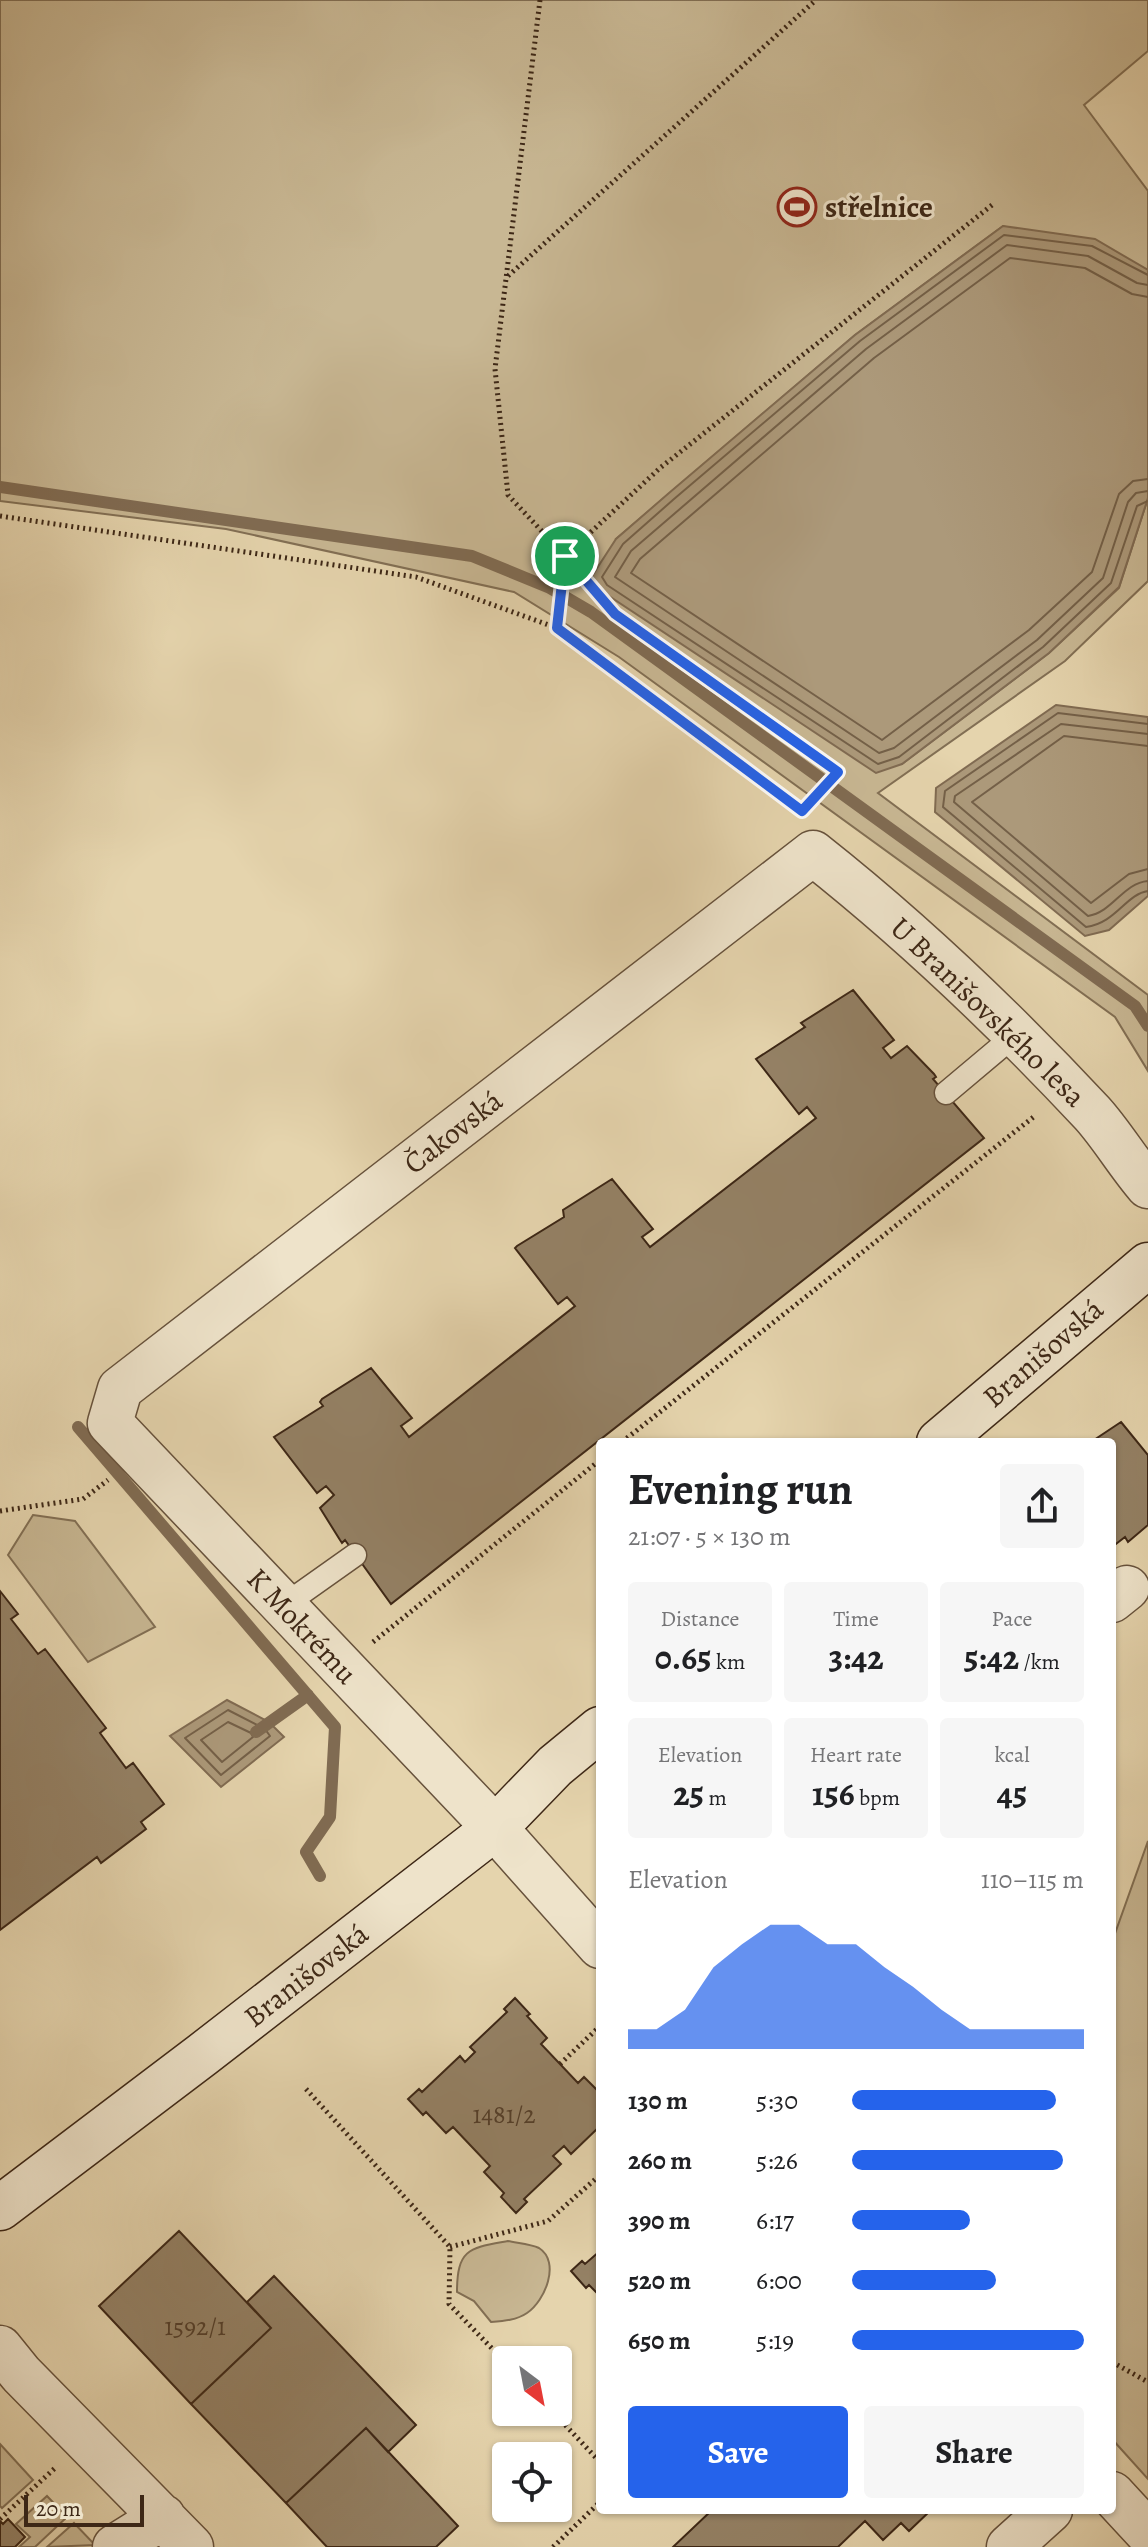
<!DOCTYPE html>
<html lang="en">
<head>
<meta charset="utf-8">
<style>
	body { margin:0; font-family:Alegreya,serif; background:#f6f6f6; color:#202124; height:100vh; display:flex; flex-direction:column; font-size:30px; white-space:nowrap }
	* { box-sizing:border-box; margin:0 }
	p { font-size:26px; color:#757577 }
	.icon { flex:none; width:44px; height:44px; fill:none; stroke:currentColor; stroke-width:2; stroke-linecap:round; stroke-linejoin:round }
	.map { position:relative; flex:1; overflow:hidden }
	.side { position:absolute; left:596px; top:1438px; width:520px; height:1076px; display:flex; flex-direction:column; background:#fff; border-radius:8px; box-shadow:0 2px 6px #0004 }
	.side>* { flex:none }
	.needle { width:52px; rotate:148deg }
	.controls { position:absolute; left:492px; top:2346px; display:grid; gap:16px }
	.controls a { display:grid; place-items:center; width:80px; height:80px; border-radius:8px; background:#fff; box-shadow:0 2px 6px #0004; font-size:40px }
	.scale { position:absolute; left:24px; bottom:20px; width:120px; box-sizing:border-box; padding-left:8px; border:4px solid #3d2716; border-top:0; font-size:22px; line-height:28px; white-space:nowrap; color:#3d2716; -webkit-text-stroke:6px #eee3ca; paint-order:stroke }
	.pin { position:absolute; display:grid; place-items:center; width:68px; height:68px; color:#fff; margin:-34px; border:4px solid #fff; border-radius:50%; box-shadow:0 2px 8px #0007 }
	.round { display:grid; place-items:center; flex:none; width:84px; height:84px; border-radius:8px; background:#f6f6f6 }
	.head { display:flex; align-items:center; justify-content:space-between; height:136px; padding:0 32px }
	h1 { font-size:44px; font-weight:700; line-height:60px }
	.stats { display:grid; grid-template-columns:repeat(3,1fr); gap:12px; height:136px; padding:8px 32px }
	.stats div { display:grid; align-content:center; border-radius:8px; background:#f6f6f6; text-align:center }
	.stats b { font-size:34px; font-weight:700 }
	.stats small { font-size:22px; font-weight:400 }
	.stats p { font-size:22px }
	.chart { height:224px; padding:16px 32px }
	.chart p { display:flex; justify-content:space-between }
	.chart svg { width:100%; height:144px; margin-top:8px; fill:#2563eb; opacity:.7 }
	.button { display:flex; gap:16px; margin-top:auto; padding:16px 32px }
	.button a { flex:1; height:92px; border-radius:8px; background:#2563eb; color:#fff; font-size:32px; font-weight:700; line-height:92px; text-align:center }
	.button a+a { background:#f6f6f6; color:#202124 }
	ul { padding:0 32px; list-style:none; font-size:26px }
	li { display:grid; grid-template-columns:128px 96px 1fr; align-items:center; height:60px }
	li i { height:20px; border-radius:10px; background:#2563eb }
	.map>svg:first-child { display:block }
	.green { fill:#c8b793; stroke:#826f54; stroke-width:2 }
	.water { fill:#ac997a; stroke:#806b52; stroke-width:2 }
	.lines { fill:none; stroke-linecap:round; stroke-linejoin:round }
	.shore { stroke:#746048; stroke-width:2 }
	.stream { stroke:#806b52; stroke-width:12 }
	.building { fill:#948165; stroke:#3d2716; stroke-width:2 }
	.lane-casing { stroke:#67523c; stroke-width:25 }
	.street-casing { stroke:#67523c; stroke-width:47 }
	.secondary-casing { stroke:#3d2716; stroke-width:47 }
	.path { stroke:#3d2716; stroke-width:5; stroke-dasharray:2 4; stroke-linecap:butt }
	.lane { stroke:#eee3ca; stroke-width:22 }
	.street { stroke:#eee3ca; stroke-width:44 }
	.secondary { stroke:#eee3ca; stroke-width:44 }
	.route-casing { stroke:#fff; stroke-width:16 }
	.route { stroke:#2563eb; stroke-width:10 }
	.labels { text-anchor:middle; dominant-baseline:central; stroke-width:6; stroke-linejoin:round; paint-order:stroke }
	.number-label { font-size:26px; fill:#533e2a }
	.poi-label { font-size:30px; font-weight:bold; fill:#3d2716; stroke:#eee3ca; text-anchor:start }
	.street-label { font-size:30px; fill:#3d2716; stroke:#eee3ca }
</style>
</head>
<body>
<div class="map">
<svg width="1148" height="2547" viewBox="0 0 1148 2547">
	<rect width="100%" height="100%" fill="#e5d4ad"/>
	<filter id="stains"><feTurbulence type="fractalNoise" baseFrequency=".0025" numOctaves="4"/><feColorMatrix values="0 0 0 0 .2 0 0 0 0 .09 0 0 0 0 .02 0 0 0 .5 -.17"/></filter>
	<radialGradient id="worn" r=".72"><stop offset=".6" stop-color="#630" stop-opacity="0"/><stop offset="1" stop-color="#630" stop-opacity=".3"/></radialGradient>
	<path class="green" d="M0 0H1148V51L1084 105 1148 191V270L1003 226 855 335 616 539 902 764 1049 653 1119 588 1148 498V581L1065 661 878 793 1148 995V1071L1115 1017 619 657 514 592 226 529 0 501Z
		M33 1515 75 1521 155 1627 88 1662 8 1555Z
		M1148 1841V2479L1112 2439V1942Z
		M508 2241C517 2243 531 2244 539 2248 561 2262 545 2301 527 2313 517 2320 504 2321 491 2322L474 2301 457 2292C457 2248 470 2248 508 2241Z
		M0 2444 33 2480 2 2508 0 2506Z
		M47 2496 67 2517 35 2547H19L30 2537 16 2524Z
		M74 2523 95 2545 47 2547Z"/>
	<path class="water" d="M1003 226 1095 239 1148 270V498L1119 587 1049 653 902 764 876 773 600 590 592 576 616 539 669 493 855 335Z
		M1056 705 1148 717V896L1109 930 1085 936 935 812 936 788Z
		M227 1700 269 1722 284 1737 221 1787 170 1736Z"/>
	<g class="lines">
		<path class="shore" d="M1148 275 1092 246 1004 235 860 341 674 499 623 544 602 577 607 585 878 764 899 757 1043 647 1111 583 1137 506 1148 501
			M1148 285 1137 283 1088 256 1007 245 866 349 631 551 615 577 879 753 894 748 1037 640 1103 578 1128 502 1136 493 1148 491
			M1148 297 1132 294 1085 268 1010 258 874 358 640 559 631 573 882 740 1029 630 1092 572 1119 494 1133 481 1148 479
			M1148 724 1058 713 945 791 943 807 1086 927C1116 923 1126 894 1148 891
			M1148 734 1061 724 955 796 954 802 1088 916C1113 912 1123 883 1148 881
			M1148 746 1064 736 972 802 1091 903 1129 874 1148 869
			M228 1710 265 1729 270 1736 221 1775 185 1738Z
			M228 1722 251 1733 253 1737 222 1762 201 1740Z"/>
		<path class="stream" d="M0 487 472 556 550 588 591 612 1135 1006 1148 1026
			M78 1427 335 1727 330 1817 306 1852 320 1876
			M256 1732 308 1695"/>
	</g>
	<path class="building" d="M853 990 894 1040 883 1048 891 1058 907 1046 934 1074 936 1077 933 1079 984 1138 391 1604 345 1540 342 1543 340 1540 320 1508 334 1495 326 1486 317 1493 274 1437 323 1406 320 1402 322 1399 371 1368 412 1418 401 1426 409 1437 575 1306 567 1297 558 1304 515 1248 517 1246 564 1217 563 1210 612 1179 653 1229 642 1237 650 1247 816 1118 807 1107 799 1114 756 1059 805 1027 801 1023Z
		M1121 1422 1148 1455V1525L1128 1542 1125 1537 1112 1547V1442H1091Z
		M0 1591 18 1614 11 1619 38 1654 45 1649 106 1728 100 1733 126 1768 133 1763 164 1804 141 1822 146 1829 101 1863 97 1857 0 1930Z
		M515 1998 530 2014 527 2016 547 2038 541 2044 578 2083 584 2077 600 2093V2126L571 2154 564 2146 553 2156 561 2164 524 2199 527 2202 516 2213 501 2197 504 2193 484 2172 490 2166 453 2127 446 2133 426 2112 423 2115 408 2099 419 2089 422 2092 460 2056 465 2062 475 2052 470 2047 507 2012 504 2009Z
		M179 2231 271 2328 191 2404 99 2306Z
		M600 2251V2296L589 2285 586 2288 571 2271 582 2261 585 2264Z
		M274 2276 416 2425 388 2452 366 2428 286 2503 191 2404 271 2328 247 2302Z
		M366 2428 458 2526 436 2547H327L286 2503Z
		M712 2510H931L909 2531 901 2523 883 2540 865 2521 838 2547H673Z
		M8 2519 25 2537 15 2547H0V2521L3 2524Z"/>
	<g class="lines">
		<g class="lane-casing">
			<path id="lane" d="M946 1093 1015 1035
				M283 1606 355 1555"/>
		</g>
		<g class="street-casing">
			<path id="street" d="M1112 1600 1127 1588
				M600 1946 495 1828 110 1423 120 1389 813 853C913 932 1005 1020 1092 1113 1112 1135 1128 1163 1148 1186
				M0 2348 21 2374 191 2547
				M1112 2494 1148 2533
				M115 2547 163 2517
				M1009 2547 1050 2510"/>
		</g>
		<g class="secondary-casing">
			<path id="secondary" d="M939 1442 1148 1265
				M0 2208 202 2055 495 1828 555 1766 600 1729"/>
		</g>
		<path class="path" d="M540 0 495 369 508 495 565 556 557 628
			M508 276 816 0
			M0 516 416 577 557 628 803 813
			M802 811 838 772 615 614 565 556 660 468 992 205
			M622 1442 1036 1115
			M0 1511 83 1499 108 1480
			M373 1642 600 1460
			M560 2064 600 2026
			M306 2089 450 2247 449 2304 506 2363
			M450 2247 548 2221 600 2175
			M1112 2362 1148 2382
			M553 2412 600 2462
			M0 2519 55 2468
			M553 2547 600 2502"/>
		<use href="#lane" class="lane"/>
		<use href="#street" class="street"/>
		<use href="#secondary" class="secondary"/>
	</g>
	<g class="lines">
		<g class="route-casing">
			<path id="route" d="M565 556 615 614 838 772 802 811 557 628Z"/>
		</g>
		<use href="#route" class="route"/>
	</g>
	<defs>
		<g id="stadium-ring" transform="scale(2)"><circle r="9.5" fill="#eee3ca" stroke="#8f2418" stroke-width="1.5"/><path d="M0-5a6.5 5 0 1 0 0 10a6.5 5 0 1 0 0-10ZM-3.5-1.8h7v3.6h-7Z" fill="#8f2418"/></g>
	</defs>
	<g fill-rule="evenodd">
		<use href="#stadium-ring" x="797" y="207"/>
	</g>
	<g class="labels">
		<g class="number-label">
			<text x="504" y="2114">1481/2</text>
			<text x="195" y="2326">1592/1</text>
		</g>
		<g class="poi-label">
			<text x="825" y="207">střelnice</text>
		</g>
		<g class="street-label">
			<text transform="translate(988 1012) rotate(44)">U Branišovského lesa</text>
			<text transform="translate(453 1132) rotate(-38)">Čakovská</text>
			<text transform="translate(1043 1353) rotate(-41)">Branišovská</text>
			<text transform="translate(302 1626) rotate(47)">K Mokrému</text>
			<text transform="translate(306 1975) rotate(-38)">Branišovská</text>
		</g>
	</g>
	<rect width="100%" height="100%" filter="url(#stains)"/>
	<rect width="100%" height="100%" fill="url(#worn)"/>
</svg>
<div class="controls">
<a><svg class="needle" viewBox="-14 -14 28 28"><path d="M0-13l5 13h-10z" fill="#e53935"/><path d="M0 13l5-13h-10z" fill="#757577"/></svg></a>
<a><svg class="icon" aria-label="locate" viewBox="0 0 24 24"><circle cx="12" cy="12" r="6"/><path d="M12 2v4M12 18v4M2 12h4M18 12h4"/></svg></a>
</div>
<div class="scale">20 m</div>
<div class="pin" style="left:565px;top:556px;background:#1e9e55"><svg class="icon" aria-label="arrive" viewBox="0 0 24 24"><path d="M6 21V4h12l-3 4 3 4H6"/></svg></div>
<section class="side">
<div class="head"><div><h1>Evening run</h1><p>21:07 · 5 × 130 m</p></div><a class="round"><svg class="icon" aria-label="share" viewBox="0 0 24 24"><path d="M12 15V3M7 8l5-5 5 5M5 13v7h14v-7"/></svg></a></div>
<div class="stats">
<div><p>Distance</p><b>0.65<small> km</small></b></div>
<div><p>Time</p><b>3:42</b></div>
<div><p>Pace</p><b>5:42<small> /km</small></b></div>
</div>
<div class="stats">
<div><p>Elevation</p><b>25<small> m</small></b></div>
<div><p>Heart rate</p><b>156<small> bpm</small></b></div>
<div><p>kcal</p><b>45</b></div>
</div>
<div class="chart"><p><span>Elevation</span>110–115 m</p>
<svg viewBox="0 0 160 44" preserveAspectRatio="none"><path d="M0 44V38L10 38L20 32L30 19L40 12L50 6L60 6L70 12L80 12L90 19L100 25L110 32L120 38L130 38L140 38L150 38L160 38V44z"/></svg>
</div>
<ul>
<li><b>130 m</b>5:30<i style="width:88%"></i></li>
<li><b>260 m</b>5:26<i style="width:91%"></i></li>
<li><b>390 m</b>6:17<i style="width:51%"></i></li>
<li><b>520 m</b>6:00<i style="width:62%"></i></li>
<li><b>650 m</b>5:19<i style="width:100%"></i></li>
</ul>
<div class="button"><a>Save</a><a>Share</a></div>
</section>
</div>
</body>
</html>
